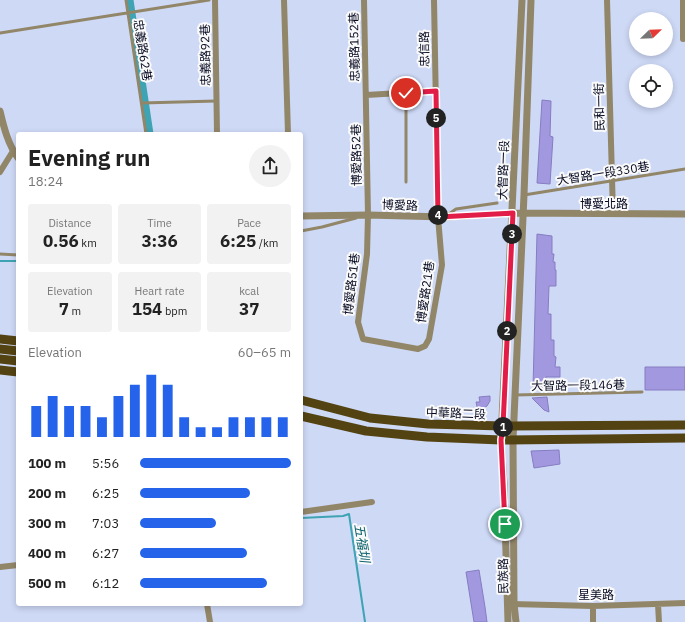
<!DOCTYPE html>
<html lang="en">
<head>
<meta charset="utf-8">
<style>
	body { margin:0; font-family:"IBM Plex Sans","Noto Sans TC",sans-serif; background:#f2f2f2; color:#222; height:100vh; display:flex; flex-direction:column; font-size:15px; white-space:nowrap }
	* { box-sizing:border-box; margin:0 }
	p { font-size:13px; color:#767676 }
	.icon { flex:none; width:22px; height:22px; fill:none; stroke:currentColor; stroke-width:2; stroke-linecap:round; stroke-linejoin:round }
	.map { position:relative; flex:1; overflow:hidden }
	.panel { position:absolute; left:16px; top:132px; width:287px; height:474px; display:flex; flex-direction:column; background:#fff; border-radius:4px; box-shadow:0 2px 6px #0003 }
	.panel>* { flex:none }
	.needle { width:26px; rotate:67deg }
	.tools { position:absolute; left:629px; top:12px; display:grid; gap:8px }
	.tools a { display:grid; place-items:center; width:44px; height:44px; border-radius:50%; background:#fff; box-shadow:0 2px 6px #0003; font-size:20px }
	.pin { position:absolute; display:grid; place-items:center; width:34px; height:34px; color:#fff; margin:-17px; border:2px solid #fff; border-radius:50%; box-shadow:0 1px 4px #0007 }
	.km { position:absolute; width:20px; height:20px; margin:-10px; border-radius:50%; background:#222; color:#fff; font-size:11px; line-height:20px; text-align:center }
	.round { display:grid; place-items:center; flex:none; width:42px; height:42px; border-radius:21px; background:#f2f2f2 }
	.overview { display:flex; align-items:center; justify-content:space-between; height:68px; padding:0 12px }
	h1 { font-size:22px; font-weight:800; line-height:30px }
	.metrics { display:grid; grid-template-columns:repeat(3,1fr); gap:6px; height:68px; padding:4px 12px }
	.metrics div { display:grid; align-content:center; border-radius:4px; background:#f2f2f2; text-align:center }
	.metrics b { font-size:17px; font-weight:800 }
	.metrics small { font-size:11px; font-weight:400 }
	.metrics p { font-size:11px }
	.chart { height:112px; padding:8px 12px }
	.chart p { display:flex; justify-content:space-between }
	.chart svg { width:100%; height:72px; margin-top:4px; stroke:#2563eb; stroke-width:6 }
	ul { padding:0 12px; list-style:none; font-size:13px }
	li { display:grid; grid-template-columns:64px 48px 1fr; align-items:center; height:30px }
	li i { height:10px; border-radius:5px; background:#2563eb }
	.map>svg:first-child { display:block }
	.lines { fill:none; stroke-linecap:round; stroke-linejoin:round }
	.stream { stroke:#3ea3b3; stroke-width:2 }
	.canal { stroke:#3ea3b3; stroke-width:7 }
	.building { fill:#a198df; stroke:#867dc1 }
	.service { stroke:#928668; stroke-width:3 }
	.minor { stroke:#928668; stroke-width:6 }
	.tertiary { stroke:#928668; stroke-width:7 }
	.primary { stroke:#544312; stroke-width:9 }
	.route-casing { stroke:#fff; stroke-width:8 }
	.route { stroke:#e11d48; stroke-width:5 }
	.labels { text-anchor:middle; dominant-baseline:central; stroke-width:4; stroke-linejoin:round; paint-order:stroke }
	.street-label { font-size:12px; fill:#050921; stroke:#fafafa }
	.water-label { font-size:13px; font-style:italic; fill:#0b616c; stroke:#fafafa }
</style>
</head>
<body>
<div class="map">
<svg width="685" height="622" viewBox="0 0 685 622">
	<rect width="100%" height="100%" fill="#ced9f6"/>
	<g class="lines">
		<path class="stream" d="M0 261H18
			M301 518 343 516 349 514 365 622"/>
		<path class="canal" d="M130 0 150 134"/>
	</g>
	<path class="building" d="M542 100 551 101 550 136 553 137 550 184 537 183Z
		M537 234 552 236V254H554L553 262H555V270H556V286H549L548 314H551V340H554V356L556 357 555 367H560V377H546V388L533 387Z
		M645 367H685V390H645Z
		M490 396V401L487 406 478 411 476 402H480L479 397Z
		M547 397 549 412 544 410 532 398Z
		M559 450 560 464 534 468 531 451Z
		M479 570 485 607 487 622H474L466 572Z"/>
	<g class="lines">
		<path class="service" d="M126 0 146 134
			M0 33 209 0
			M406 93V182
			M142 103 216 101
			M524 195 685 169
			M446 216 456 209 497 203
			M301 231 322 227 356 218
			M0 254 18 255
			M515 395 642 392"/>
		<path class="minor" d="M215 0 217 134
			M284 0 288 134
			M364 0 368 215 367 254 358 322 363 339 418 349 425 346 429 339 442 265 438 217 434 0
			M607 0 613 213
			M683 0V39
			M366 95 436 91
			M0 172 13 151
			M301 512 372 502
			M0 567 18 565
			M207 604 210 622
			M511 604 593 606 685 603
			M658 604 659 622
			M593 622V606"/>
		<path class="tertiary" d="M0 111C4 128 8 144 18 158
			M301 216 368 215 445 217 513 213 685 214
			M508 622 504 484 501 440 522 0
			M516 622 514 604 513 440 524 195 531 0"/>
		<path class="primary" d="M0 339 18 341
			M0 349 18 351
			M0 359 18 361
			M0 370 18 372
			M301 400 370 418 428 424 503 426 685 425
			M301 416 366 431 427 437 501 440 685 438"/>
	</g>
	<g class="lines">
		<g class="route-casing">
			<path id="route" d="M406 93 436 91 438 217 513 213 503 426 501 440 505 524"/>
		</g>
		<use href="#route" class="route"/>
	</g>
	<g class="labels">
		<g class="street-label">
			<text transform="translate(354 47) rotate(-91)">忠義路152巷</text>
			<text transform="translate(424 49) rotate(-91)">忠信路</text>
			<text transform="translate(143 50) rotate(81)">忠義路62巷</text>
			<text transform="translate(205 55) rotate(-91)">忠義路92巷</text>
			<text transform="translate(599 107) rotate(-91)">民和一街</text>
			<text transform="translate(356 155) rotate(-91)">博愛路52巷</text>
			<text transform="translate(503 170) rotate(-88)">大智路一段</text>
			<text transform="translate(603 173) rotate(-9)">大智路一段330巷</text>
			<text x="604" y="203">博愛北路</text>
			<text transform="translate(400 205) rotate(2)">博愛路</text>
			<text transform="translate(351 284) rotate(-83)">博愛路51巷</text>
			<text transform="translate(425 292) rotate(-82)">博愛路21巷</text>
			<text transform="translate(578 385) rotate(-1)">大智路一段146巷</text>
			<text transform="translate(456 413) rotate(2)">中華路二段</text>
			<text transform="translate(503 576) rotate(-91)">民族路</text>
			<text x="596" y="594">星美路</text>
		</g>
		<g class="water-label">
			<text transform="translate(362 543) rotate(81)">五福圳</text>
		</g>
	</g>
</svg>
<div class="tools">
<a><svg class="needle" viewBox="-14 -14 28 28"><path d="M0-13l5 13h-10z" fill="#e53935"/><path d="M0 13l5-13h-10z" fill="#767676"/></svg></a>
<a><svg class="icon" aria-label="locate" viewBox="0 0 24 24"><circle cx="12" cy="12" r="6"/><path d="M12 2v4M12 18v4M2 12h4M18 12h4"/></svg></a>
</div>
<div class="pin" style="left:505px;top:524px;background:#1e9e55"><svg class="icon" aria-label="arrive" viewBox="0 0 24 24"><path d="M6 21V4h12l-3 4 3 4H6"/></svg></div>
<div class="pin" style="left:406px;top:93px;background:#d93025"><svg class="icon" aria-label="check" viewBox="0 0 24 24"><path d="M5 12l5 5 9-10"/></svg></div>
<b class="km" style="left:503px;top:427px">1</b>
<b class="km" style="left:507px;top:331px">2</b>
<b class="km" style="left:512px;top:234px">3</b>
<b class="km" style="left:438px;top:215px">4</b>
<b class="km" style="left:436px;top:118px">5</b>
<section class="panel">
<div class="overview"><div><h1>Evening run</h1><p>18:24</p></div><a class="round"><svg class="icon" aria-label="share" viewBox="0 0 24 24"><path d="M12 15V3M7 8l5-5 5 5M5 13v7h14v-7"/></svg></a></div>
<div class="metrics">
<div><p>Distance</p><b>0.56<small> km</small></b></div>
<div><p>Time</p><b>3:36</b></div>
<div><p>Pace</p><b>6:25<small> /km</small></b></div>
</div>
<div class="metrics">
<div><p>Elevation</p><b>7<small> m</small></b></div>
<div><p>Heart rate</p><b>154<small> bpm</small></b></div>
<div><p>kcal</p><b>37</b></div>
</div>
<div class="chart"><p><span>Elevation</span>60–65 m</p>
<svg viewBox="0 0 160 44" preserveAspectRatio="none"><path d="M5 44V25M15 44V19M25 44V25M35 44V25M45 44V32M55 44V19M65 44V12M75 44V6M85 44V12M95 44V32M105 44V38M115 44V38M125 44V32M135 44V32M145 44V32M155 44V32"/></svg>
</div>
<ul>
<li><b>100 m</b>5:56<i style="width:100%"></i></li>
<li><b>200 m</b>6:25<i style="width:73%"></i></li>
<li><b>300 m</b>7:03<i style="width:50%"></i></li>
<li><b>400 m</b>6:27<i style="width:71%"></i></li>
<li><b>500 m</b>6:12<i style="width:84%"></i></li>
</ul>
</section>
</div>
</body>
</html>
